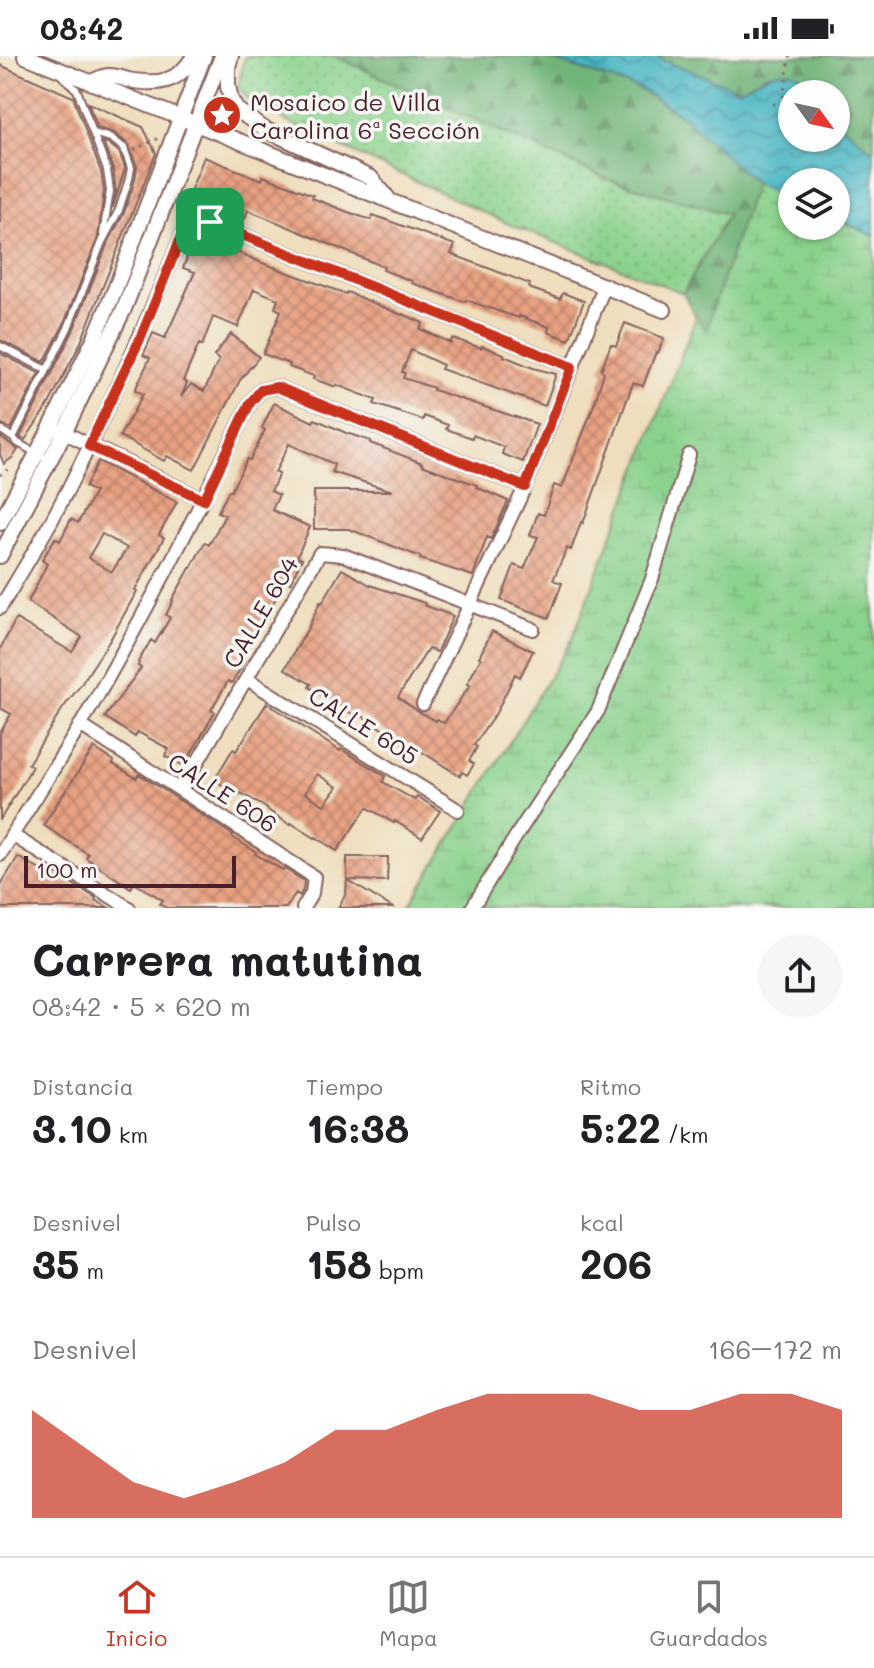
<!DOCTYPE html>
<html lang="es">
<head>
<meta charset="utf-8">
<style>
	body { margin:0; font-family:Mali,sans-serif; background:#f6f6f6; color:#202124; height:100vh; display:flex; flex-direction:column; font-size:30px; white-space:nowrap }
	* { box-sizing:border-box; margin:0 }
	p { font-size:26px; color:#757577 }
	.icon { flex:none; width:44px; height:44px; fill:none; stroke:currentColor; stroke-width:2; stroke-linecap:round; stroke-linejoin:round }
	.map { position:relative; height:852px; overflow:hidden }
	.sheet { display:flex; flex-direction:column; background:#fff; flex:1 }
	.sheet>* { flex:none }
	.needle { width:52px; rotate:123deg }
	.controls { position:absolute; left:778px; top:24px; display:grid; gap:16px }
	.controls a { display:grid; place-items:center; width:72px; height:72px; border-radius:50%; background:#fff; box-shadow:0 2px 6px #0004; font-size:40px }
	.scale { position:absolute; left:24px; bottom:20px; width:212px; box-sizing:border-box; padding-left:8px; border:4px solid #4a1f2b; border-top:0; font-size:22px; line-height:28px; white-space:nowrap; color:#4a1f2b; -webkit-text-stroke:6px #f6f6f2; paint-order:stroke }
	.pin { position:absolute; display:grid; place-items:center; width:68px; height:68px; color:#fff; margin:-34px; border-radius:16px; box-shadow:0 4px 12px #0006 }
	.round { display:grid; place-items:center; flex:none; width:84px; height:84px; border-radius:42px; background:#f6f6f6 }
	.summary { display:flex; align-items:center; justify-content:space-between; height:136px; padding:0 32px }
	h1 { font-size:44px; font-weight:700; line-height:60px }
	.figures { display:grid; grid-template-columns:repeat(3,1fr); gap:12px; height:136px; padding:8px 32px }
	.figures div { display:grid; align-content:center }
	.figures b { font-size:40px; font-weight:700 }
	.figures small { font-size:22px; font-weight:400 }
	.figures p { font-size:22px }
	.chart { height:224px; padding:16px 32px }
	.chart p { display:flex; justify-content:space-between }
	.chart svg { width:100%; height:144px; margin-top:8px; fill:#c8321e; opacity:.7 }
	.status { display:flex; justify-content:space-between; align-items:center; height:56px; padding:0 40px; background:#fff; direction:ltr }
	.status svg { height:22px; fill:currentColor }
	.tab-bar { display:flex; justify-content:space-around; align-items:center; height:112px; border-top:2px solid #e0e0e0; background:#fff; font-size:22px; color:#757577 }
	.tab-bar a { display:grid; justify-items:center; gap:4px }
	.tab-bar .on { color:#c8321e }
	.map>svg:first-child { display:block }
	.grass { fill:url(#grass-dots); stroke:#6a785c; stroke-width:2 }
	.forest { fill:url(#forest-firs); stroke:#5d6a52; stroke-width:2 }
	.wetland { fill:url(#wetland-marsh); stroke:#6a785c; stroke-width:2 }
	.water { fill:url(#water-waves); stroke:#496a77; stroke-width:2 }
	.building { fill:url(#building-cross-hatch); fill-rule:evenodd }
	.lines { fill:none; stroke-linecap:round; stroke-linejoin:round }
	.service-casing { stroke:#84625e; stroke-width:10 }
	.minor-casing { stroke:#84625e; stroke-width:16 }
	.tertiary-casing { stroke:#84625e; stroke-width:18 }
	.path { stroke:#84625e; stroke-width:3; stroke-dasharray:2 6; stroke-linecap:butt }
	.service { stroke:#fff; stroke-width:6 }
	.minor { stroke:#fff; stroke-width:12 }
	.tertiary { stroke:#fff; stroke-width:14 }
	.route-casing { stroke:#fff; stroke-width:16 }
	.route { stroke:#c8321e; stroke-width:10 }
	.labels { text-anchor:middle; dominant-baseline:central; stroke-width:7; stroke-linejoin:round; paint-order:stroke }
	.poi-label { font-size:24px; fill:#4a1f2b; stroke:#f6f6f2; text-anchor:start }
	.street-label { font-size:24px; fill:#4a1f2b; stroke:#f6f6f2 }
</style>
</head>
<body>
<div class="status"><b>08:42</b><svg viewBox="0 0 49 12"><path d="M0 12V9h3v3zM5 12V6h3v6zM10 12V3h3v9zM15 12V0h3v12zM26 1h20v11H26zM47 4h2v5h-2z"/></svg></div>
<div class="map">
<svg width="874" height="852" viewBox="0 0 874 852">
	<defs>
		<pattern id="grass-dots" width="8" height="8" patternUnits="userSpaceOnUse" patternTransform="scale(2)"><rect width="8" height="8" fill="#8bd28d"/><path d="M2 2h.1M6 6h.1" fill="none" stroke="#79b47a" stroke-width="1.8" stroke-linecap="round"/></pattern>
		<pattern id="forest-firs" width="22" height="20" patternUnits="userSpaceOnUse" patternTransform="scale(2)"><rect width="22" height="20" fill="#70b478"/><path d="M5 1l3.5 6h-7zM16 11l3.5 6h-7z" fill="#5e9263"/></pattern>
		<pattern id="wetland-marsh" width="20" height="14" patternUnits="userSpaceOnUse" patternTransform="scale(2)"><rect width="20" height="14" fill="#8bd28d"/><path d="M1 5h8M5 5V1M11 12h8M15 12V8" fill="none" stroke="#79b47a"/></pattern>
		<pattern id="water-waves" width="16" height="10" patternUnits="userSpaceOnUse" patternTransform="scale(2)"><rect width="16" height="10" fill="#48b6c3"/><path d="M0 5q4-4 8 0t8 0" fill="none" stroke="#3e939f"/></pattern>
		<pattern id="building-cross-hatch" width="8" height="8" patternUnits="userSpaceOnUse" patternTransform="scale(2)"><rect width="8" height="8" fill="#e8a282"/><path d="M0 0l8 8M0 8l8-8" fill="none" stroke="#be836b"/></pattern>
	</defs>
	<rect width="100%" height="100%" fill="#f6f6f2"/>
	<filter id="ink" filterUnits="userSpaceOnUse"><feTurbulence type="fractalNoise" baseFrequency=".0125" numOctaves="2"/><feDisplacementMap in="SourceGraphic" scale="16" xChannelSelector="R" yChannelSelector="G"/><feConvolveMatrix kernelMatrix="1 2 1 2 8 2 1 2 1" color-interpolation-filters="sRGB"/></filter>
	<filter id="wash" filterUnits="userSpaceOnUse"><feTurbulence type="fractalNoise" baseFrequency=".006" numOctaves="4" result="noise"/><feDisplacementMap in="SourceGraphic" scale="32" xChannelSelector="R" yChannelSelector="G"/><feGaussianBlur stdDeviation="1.8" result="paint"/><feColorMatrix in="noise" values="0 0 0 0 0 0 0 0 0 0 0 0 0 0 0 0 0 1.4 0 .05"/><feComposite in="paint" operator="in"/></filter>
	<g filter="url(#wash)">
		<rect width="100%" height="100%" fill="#efdebd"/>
		<path class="grass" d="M245 0H334L607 123 728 158 683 237 511 169 292 68 249 45 238 30Z"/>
		<path class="forest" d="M334 0H542L639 33 683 60 755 127 706 275 696 261 683 237 728 158 607 123Z
			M652 0H874V96L836 65V38H816L810 25 767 18 739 34Z"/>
		<path class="wetland" d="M755 127 792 143V170H836V163L874 180V852H408L571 586 696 261 706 274Z"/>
		<path class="water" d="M542 0H652L739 34C767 18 798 0 816 38H792V82H836V65L874 96V180L836 163V126H792V143L755 127 683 60 640 33Z"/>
		<g id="blocks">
			<path class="building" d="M0 9 73 41 101 116 104 135 98 181 63 270 44 306 0 284Z
				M88 47 143 71 156 97 80 288 50 346 25 384 20 381 73 275 107 189 124 157 135 124 137 111 129 89 114 77 98 72Z
				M103 86 108 87 119 96 125 112 113 152 116 135 113 113Z
				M204 101 262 124 263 120 290 130 313 139 312 142 348 156 371 164 373 159 455 189 451 198 530 228 529 232 560 243 563 237 584 245 569 284 548 276 549 271 519 260V262L466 244 465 246 412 227V225L383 214 384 211 248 154 245 163 188 141Z
				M196 178 260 206 346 238 347 236 402 259 403 258 423 267 420 273 451 287 452 282 481 292 482 290 504 298V300L533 312 556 318 545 350 441 313 443 309 411 294 402 316 405 317 403 322 434 332 433 334 537 368 523 406 502 398 504 391 473 379 472 382 446 373 448 369 424 360 423 364 374 348 376 344 337 329 336 331 313 323 314 320 289 311 290 308 263 298 281 255 275 252 278 243 254 233 238 271 213 261 202 290 199 288 183 325 187 327 181 341 191 328 204 335 219 304 214 300 231 278 259 301 240 324 194 414 167 400 164 405 120 380 143 338 135 334 150 302 143 299 153 277 165 282 195 216 183 212Z
				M625 267 664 282 658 297 656 296 643 330 633 327 583 467 581 466 571 494 567 492 553 524 562 527 549 562 501 544 514 509 524 513 538 481 530 479 538 457 544 459 554 429 562 432 595 346 604 316 601 314 611 288 616 290Z
				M0 297 39 317 11 373 0 367Z
				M274 347 313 366 315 363 346 377 371 385 370 387 422 407V409L477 429 476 431 508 445 491 483 487 481 473 520 420 503 421 501 349 473H314V435H392L332 416 334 408 289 388 275 416 279 418 271 435 279 439 272 454 310 471 297 501 302 503 290 527 285 524 260 573 257 572 239 602 245 605 232 627 228 625 211 654 215 656 184 710 165 700 169 693 138 676 135 681 105 661 141 612 138 610 139 607 138 606 151 584 155 587 170 562 166 559 173 545 172 544 190 512H191L205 486 209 489 225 459 218 456 229 434 231 435 247 403 250 404 265 374 262 372Z
				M0 380 18 394 13 401 4 408 0 398Z
				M98 405 177 446 159 479 164 482 135 534 137 535 110 584 80 630 63 652 28 708 32 710 29 716 0 764V677L11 658 0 652V593L16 563 72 596 82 581 28 546 47 508 42 504 55 482 60 485 71 463 78 467 95 436 85 431ZM102 478 127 492 112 516 88 502Z
				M342 513 370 529 425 547 424 549 453 560 437 596 428 593 398 641 419 656 436 665 437 663 444 667 470 629 467 628 481 602 479 601 492 575 533 595 520 621 515 618 496 657 474 689 477 691 469 705 474 708 467 719 462 716 460 720 411 689 410 691 359 658 357 661 309 631 311 628 285 613 308 572 320 546 322 547Z
				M267 647 340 695 341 693 385 720 383 726 415 744 417 740 440 755 422 782 395 765 394 767 368 752 366 753 337 795 316 781 315 782 291 767 290 769 268 754V753L241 737 239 739 214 724 233 693 236 695ZM317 718 337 731 324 749 305 737Z
				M94 692 114 705 113 708 136 722 139 718 233 779 232 781 256 796 255 798 283 814 284 812 304 825 303 834 300 840 296 837 286 852H166L160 848 163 844 134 827 131 832 86 802 88 798 43 769Z
				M18 801 47 818 49 814 96 842 95 844 109 852H0V830Z
				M347 801H388L387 825 347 824Z
				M347 824 393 852H338L346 837Z"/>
		</g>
	</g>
	<g filter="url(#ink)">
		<use href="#blocks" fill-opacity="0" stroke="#84625e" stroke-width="2"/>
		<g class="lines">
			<g class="service-casing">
				<path id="service" d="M61 19 77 34 107 114 110 135 103 178
					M0 290 47 314
					M0 373 13 382
					M50 405 18 387 13 382 68 272 102 186 119 154 129 123 131 112 124 92 111 82 93 77"/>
			</g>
			<g class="minor-casing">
				<path id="minor" d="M59 374 204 444
					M0 552C18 522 36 493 53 462 102 370 143 275 182 179L195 167 210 166 572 311
					M247 623 458 754
					M423 648 525 431 605 229
					M80 669 314 821 312 837 303 852
					M181 734 320 497 343 499 533 573
					M12 779 129 852
					M0 799C26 756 54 713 80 670 142 565 198 456 250 347L261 334 277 331 525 431
					M472 852 518 777 598 655 652 523 689 399"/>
			</g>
			<g class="tertiary-casing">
				<path id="tertiary" d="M25 0 664 254
					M231 0 228 11V30L231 44 236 53 264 73 371 122 387 141
					M91 26C96 24 103 20 109 20 114 20 122 22 128 24 157 29 178 28 194 0
					M0 467 51 371 95 281 116 231 204 0
					M0 500 64 377 124 253 222 0"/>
			</g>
			<path class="path" d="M773 48 789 50
				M782 49 790 0
				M134 94 159 82
				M0 419 13 411"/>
			<use href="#service" class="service"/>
			<use href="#minor" class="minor"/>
			<use href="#tertiary" class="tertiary"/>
		</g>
	</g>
	<g class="lines" filter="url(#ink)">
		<g class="route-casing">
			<path id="route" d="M210 166 572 311 525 431 277 331 261 334 250 347 204 444 89 390 140 283 182 179 195 167Z"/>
		</g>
		<use href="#route" class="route"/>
	</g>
	<defs>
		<g id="sight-disc" transform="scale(2)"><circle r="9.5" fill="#c8321e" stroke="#f6f6f2"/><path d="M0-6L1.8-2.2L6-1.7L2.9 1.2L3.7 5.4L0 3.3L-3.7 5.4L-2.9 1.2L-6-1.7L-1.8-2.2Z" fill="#fff"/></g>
	</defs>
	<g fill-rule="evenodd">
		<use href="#sight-disc" x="222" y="59"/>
	</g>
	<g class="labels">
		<g class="poi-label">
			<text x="250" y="45">Mosaico de Villa<tspan x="250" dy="28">Carolina 6ª Sección</tspan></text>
		</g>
		<g class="street-label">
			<text transform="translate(260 556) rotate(-60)">CALLE 604</text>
			<text transform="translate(364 669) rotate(32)">CALLE 605</text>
			<text transform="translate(223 736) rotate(33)">CALLE 606</text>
		</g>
	</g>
</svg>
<div class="controls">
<a><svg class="needle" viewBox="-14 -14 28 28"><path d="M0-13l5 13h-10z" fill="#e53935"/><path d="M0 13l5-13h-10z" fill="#757577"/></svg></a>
<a><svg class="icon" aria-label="layers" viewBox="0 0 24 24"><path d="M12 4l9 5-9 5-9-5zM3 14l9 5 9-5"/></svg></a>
</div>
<div class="scale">100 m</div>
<div class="pin" style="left:210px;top:166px;background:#1e9e55"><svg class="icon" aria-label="arrive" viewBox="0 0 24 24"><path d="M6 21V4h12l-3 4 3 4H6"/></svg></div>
</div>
<section class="sheet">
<div class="summary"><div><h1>Carrera matutina</h1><p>08:42 · 5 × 620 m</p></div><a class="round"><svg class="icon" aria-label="share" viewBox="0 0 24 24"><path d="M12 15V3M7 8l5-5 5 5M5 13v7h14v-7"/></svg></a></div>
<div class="figures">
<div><p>Distancia</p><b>3.10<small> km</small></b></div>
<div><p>Tiempo</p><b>16:38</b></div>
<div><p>Ritmo</p><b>5:22<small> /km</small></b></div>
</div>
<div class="figures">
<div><p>Desnivel</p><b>35<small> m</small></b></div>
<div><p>Pulso</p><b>158<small> bpm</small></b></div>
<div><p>kcal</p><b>206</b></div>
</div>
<div class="chart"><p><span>Desnivel</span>166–172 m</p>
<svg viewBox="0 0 160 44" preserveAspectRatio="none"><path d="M0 44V11L10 22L20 33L30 38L40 33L50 27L60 17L70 17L80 11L90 6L100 6L110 6L120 11L130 11L140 6L150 6L160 11V44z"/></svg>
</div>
</section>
<nav class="tab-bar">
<a class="on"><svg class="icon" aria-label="home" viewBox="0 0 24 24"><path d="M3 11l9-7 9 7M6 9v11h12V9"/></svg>Inicio</a>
<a><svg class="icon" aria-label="map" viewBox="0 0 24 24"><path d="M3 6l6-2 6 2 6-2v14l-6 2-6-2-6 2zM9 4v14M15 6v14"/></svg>Mapa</a>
<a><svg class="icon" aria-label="saved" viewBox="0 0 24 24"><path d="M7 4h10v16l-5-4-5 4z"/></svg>Guardados</a>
</nav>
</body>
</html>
